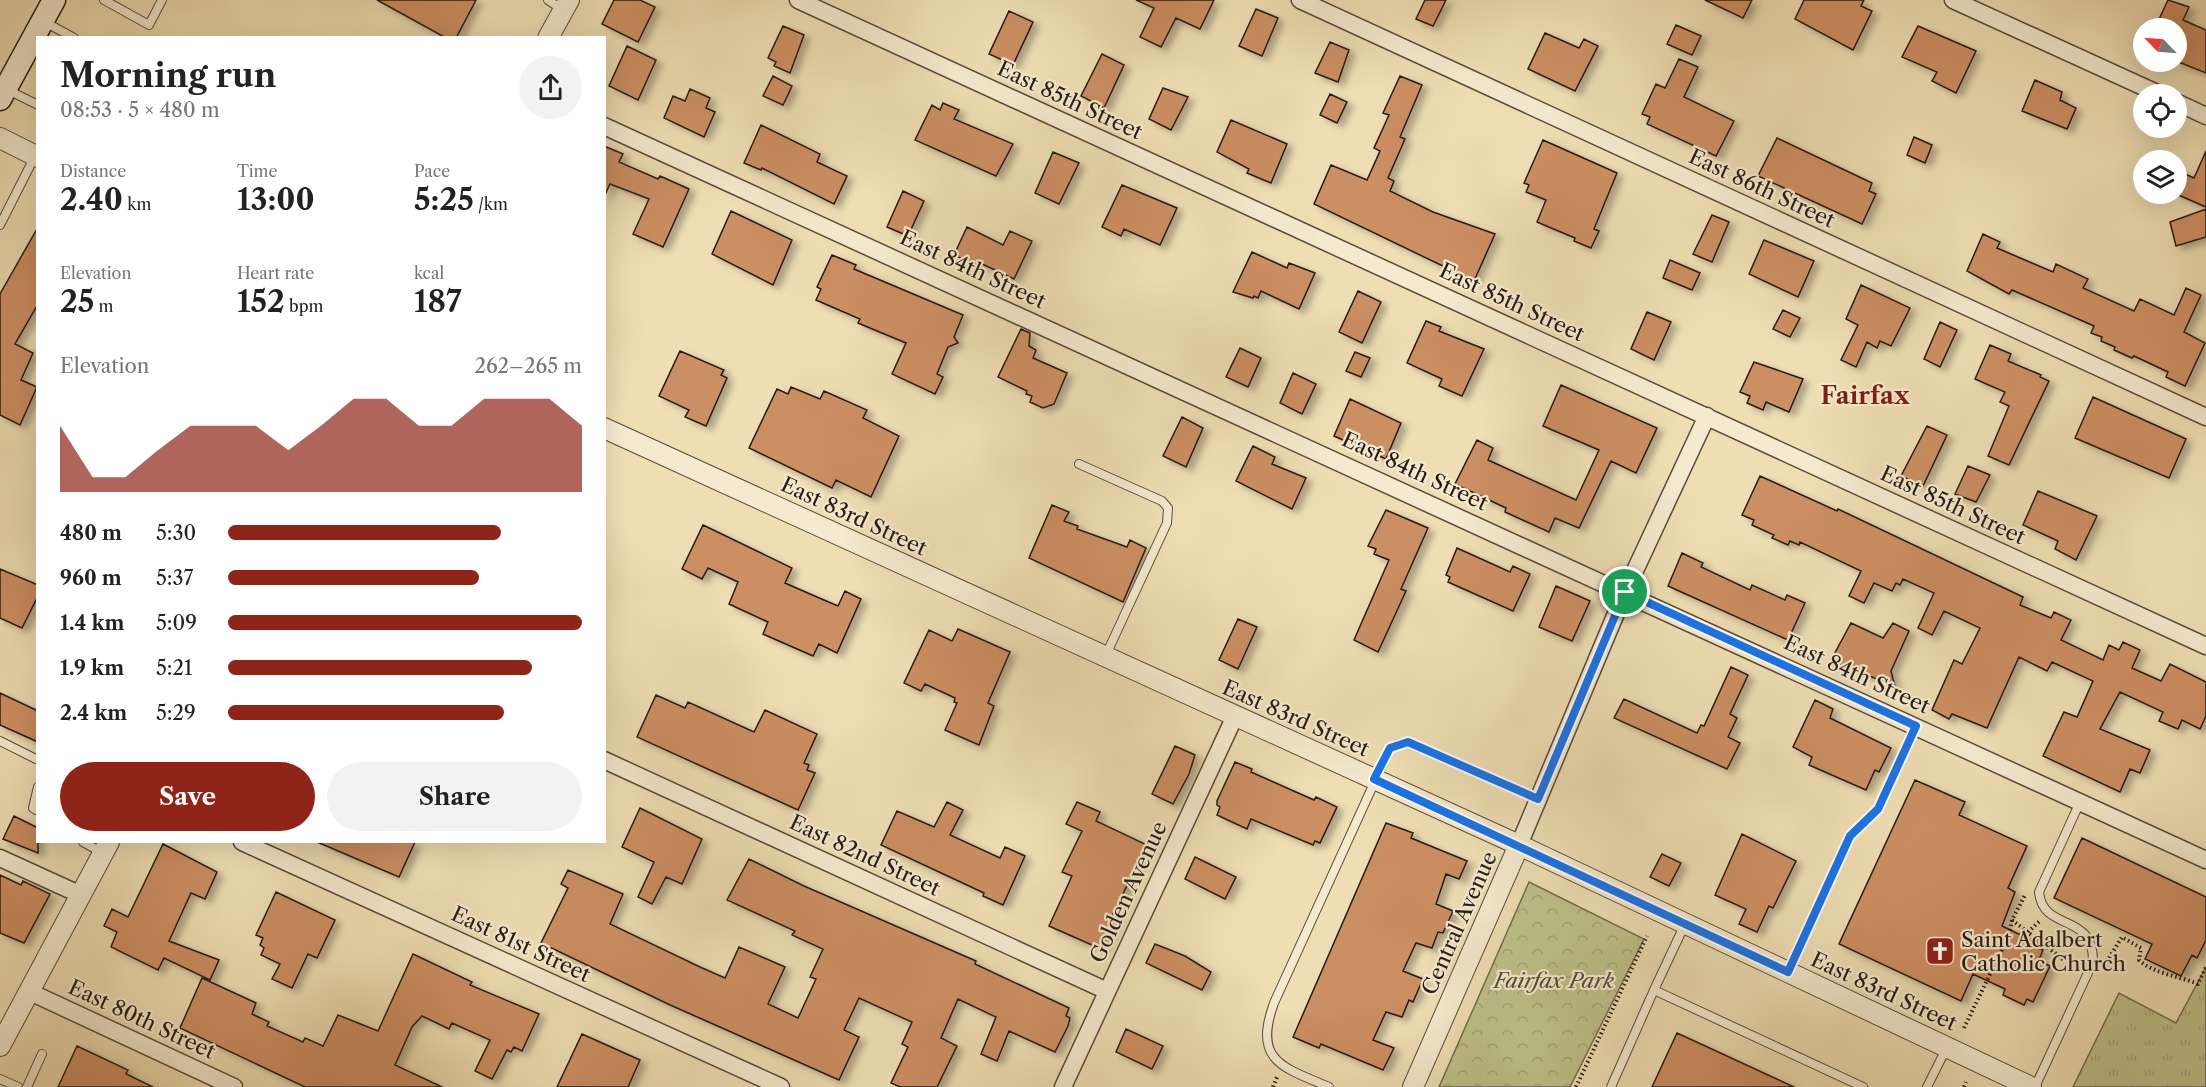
<!DOCTYPE html>
<html lang="en">
<head>
<meta charset="utf-8">
<style>
	body { margin:0; font-family:"Libre Caslon Text",serif; background:#f2f2f2; color:#222; height:100vh; display:flex; flex-direction:column; font-size:22px; white-space:nowrap }
	* { box-sizing:border-box; margin:0 }
	p { font-size:20px; color:#767676 }
	.icon { flex:none; width:33px; height:33px; fill:none; stroke:currentColor; stroke-width:2; stroke-linecap:round; stroke-linejoin:round }
	.map { position:relative; flex:1; overflow:hidden }
	.drawer { position:absolute; left:36px; top:36px; width:570px; height:807px; display:flex; flex-direction:column; background:#fff; border-radius:0px; box-shadow:0 6px 24px #0002 }
	.drawer>* { flex:none }
	.needle { width:39px; rotate:295deg }
	.tools { position:absolute; left:2133px; top:18px; display:grid; gap:12px }
	.tools a { display:grid; place-items:center; width:54px; height:54px; border-radius:50%; background:#fff; box-shadow:0 6px 24px #0002; font-size:30px }
	.pin { position:absolute; display:grid; place-items:center; width:51px; height:51px; color:#fff; margin:-26px; border:3px solid #fff; border-radius:50%; box-shadow:0 2px 6px #0007 }
	.round { display:grid; place-items:center; flex:none; width:63px; height:63px; border-radius:32px; background:#f2f2f2 }
	.overview { display:flex; align-items:center; justify-content:space-between; height:102px; padding:0 24px }
	h1 { font-size:33px; font-weight:700; line-height:45px }
	.metrics { display:grid; grid-template-columns:repeat(3,1fr); gap:9px; height:102px; padding:6px 24px }
	.metrics div { display:grid; align-content:center }
	.metrics b { font-size:30px; font-weight:700 }
	.metrics small { font-size:16px; font-weight:400 }
	.metrics p { font-size:16px }
	.chart { height:168px; padding:12px 24px }
	.chart p { display:flex; justify-content:space-between }
	.chart svg { width:100%; height:108px; margin-top:6px; fill:#8f2418; opacity:.7 }
	.button { display:flex; gap:12px; margin-top:auto; padding:12px 24px }
	.button a { flex:1; height:69px; border-radius:36px; background:#8f2418; color:#fff; font-size:24px; font-weight:700; line-height:69px; text-align:center }
	.button a+a { background:#f2f2f2; color:#222 }
	ul { padding:0 24px; list-style:none; font-size:20px }
	li { display:grid; grid-template-columns:96px 72px 1fr; align-items:center; height:45px }
	li i { height:15px; border-radius:8px; background:#8f2418 }
	.map>svg:first-child { display:block }
	.grass { fill:url(#grass-tufts); stroke:#726e4f; stroke-width:1.5 }
	.forest { fill:url(#forest-crowns); stroke:#726e4f; stroke-width:1.5 }
	.building { fill:#cc8e64; stroke:#261b14; stroke-width:1.5; filter:url(#shadow) }
	.lines { fill:none; stroke-linecap:round; stroke-linejoin:round }
	.service-casing { stroke:#584c3c; stroke-width:10 }
	.minor-casing { stroke:#584c3c; stroke-width:19 }
	.tertiary-casing { stroke:#584c3c; stroke-width:22 }
	.secondary-casing { stroke:#261b14; stroke-width:25 }
	.path { stroke:#261b14; stroke-width:4; stroke-dasharray:1.5 3; stroke-linecap:butt }
	.service { stroke:#f5eace; stroke-width:8 }
	.minor { stroke:#f5eace; stroke-width:16 }
	.tertiary { stroke:#f5eace; stroke-width:20 }
	.secondary { stroke:#f5eace; stroke-width:22 }
	.route-casing { stroke:#fff; stroke-width:12 }
	.route { stroke:#1a73e8; stroke-width:8 }
	.labels { text-anchor:middle; dominant-baseline:central; stroke-width:4.5; stroke-linejoin:round; paint-order:stroke }
	.street-label { font-size:21px; fill:#261b14; stroke:#f5eace }
	.poi-label { font-size:21px; fill:#261b14; stroke:#f5eace; text-anchor:start }
	.park-label { font-size:21px; font-style:italic; fill:#544d37; stroke:#f5eace }
	.quarter-label { font-size:24px; font-weight:bold; fill:#7a1f14; stroke:#f5eace }
</style>
</head>
<body>
<div class="map">
<svg width="2206" height="1087" viewBox="0 0 2206 1087">
	<defs>
		<pattern id="grass-tufts" width="24" height="20" patternUnits="userSpaceOnUse" patternTransform="scale(1.5)"><rect width="24" height="20" fill="#bec08a"/><path d="M3 7l-1-3M5 7V3M7 7l1-3M15 17l-1-3M17 17v-4M19 17l1-3" fill="none" stroke="#a3a476"/></pattern>
		<pattern id="forest-crowns" width="20" height="18" patternUnits="userSpaceOnUse" patternTransform="scale(1.5)"><rect width="20" height="18" fill="#bec08a"/><path d="M2 6a3 3 0 1 1 6 0M12 15a3 3 0 1 1 6 0" fill="none" stroke="#a3a476"/></pattern>
		<filter id="shadow"><feDropShadow dx="6" dy="4" stdDeviation="3" flood-color="#0004"/></filter>
	</defs>
	<rect width="100%" height="100%" fill="#efdeb4"/>
	<filter id="stains"><feTurbulence type="fractalNoise" baseFrequency=".00333" numOctaves="4"/><feColorMatrix values="0 0 0 0 .2 0 0 0 0 .09 0 0 0 0 .02 0 0 0 .5 -.17"/></filter>
	<radialGradient id="worn" r=".72"><stop offset=".6" stop-color="#630" stop-opacity="0"/><stop offset="1" stop-color="#630" stop-opacity=".3"/></radialGradient>
	<path class="grass" d="M2206 967V1087H2073L2119 993 2176 1023Z"/>
	<path class="forest" d="M1529 882 1644 939 1570 1087H1439Z"/>
	<path class="building" d="M377 0H476L456 38H446Z
		M614 0H640L655 7 638 42 602 24Z
		M1136 0H1214L1200 29 1176 18 1161 47 1140 37 1154 8Z
		M1425 0H1446L1433 26 1416 19Z
		M1705 0H1752L1743 18Z
		M1804 0H1864L1861 6 1872 11 1853 50 1795 19Z
		M2168 0 2189 7 2183 20 2206 30V73L2176 61V28H2155Z
		M1256 9 1278 18 1262 56 1239 46Z
		M1009 11 1033 22 1013 65 989 54Z
		M1676 25 1701 36 1692 55 1667 44Z
		M783 26 804 35 790 73 774 66 776 62 768 58Z
		M1918 26 1976 51 1956 93 1932 81 1937 72 1902 57Z
		M1545 33 1579 48 1584 39 1598 46 1575 91 1528 69Z
		M1330 42 1349 50 1338 82 1315 73Z
		M627 46 656 60 638 100 609 86Z
		M1102 54 1124 65 1104 108 1081 96Z
		M1679 59 1698 67 1684 97 1734 121 1716 156 1647 124 1650 117 1642 114 1656 84 1665 88Z
		M773 76 792 86 783 105 763 96Z
		M1400 76 1422 85 1400 137 1405 139 1388 178 1394 181 1390 191 1433 212 1495 234 1474 281 1314 204 1331 165 1367 180 1380 151 1374 148 1389 115 1383 113Z
		M2035 80 2062 92 2060 100 2076 108 2067 129 2022 111Z
		M1163 88 1188 97 1171 130 1149 119Z
		M690 89 710 98 706 108 715 112 704 137 664 118 673 96 685 101Z
		M1330 94 1347 102 1337 123 1320 115Z
		M943 103 959 110 954 119 1013 144 996 176 915 140 932 105 940 110Z
		M1231 120 1287 144 1271 183 1247 173 1249 169 1217 152Z
		M761 125 820 154 817 162 847 176 834 204 762 168 761 170 744 163Z
		M1914 137 1932 145 1925 163 1907 155Z
		M1777 138 1872 183 1869 191 1876 194 1862 224 1758 176Z
		M1543 140 1617 173 1594 229 1599 231 1591 248 1574 241 1575 238 1537 222 1546 200 1526 192 1529 185 1524 183Z
		M604 146 623 154 619 162 658 179 660 176 689 189 663 247 633 234 649 199 610 184 604 197Z
		M2206 151V207L2176 194V170L2194 178Z
		M1053 152 1079 163 1059 204 1035 193Z
		M1122 185 1177 208 1160 245 1124 229 1121 236 1102 227Z
		M903 191 924 201 908 236 887 227Z
		M2206 209V237L2176 246 2170 222Z
		M731 211 792 240 773 285 712 254Z
		M1712 215 1729 222 1712 262 1693 254Z
		M38 227V304L15 344 33 353 21 380 37 387 20 425 0 415V294Z
		M967 227 1003 245 1010 231 1032 241 1014 279 978 262 976 266 954 255Z
		M1983 234 2000 242 1997 248 2053 272 2056 264 2088 279 2083 288 2134 311 2140 299 2174 315 2186 288 2201 295 2184 332 2205 343 2185 386 2166 377 2168 372 2134 356 2132 358 2114 350 2115 347 2101 341 2102 337 2091 333 2094 326 2012 290 2009 294 1967 271Z
		M1764 240 1814 261 1798 297 1749 274Z
		M1252 252 1287 268 1289 263 1315 273 1299 309 1261 291 1258 298 1254 296 1253 298 1233 292Z
		M832 255 856 265 854 269 963 315 954 337 958 343 948 347 937 374 943 377 935 394 892 374 906 343 858 323 860 319 816 300 821 289 817 287Z
		M1670 260 1700 273 1692 290 1663 278Z
		M1861 285 1910 308 1891 346 1880 341 1877 348 1867 342 1856 367 1841 360 1858 325 1846 319Z
		M1358 291 1381 302 1362 343 1339 332Z
		M1783 310 1800 318 1790 337 1773 329Z
		M1647 312 1671 322 1654 360 1631 349Z
		M1426 321 1441 327 1439 331 1484 349 1462 396 1439 386 1442 379 1407 363Z
		M1940 322 1957 330 1940 367 1924 359Z
		M1021 329 1030 333 1029 346 1036 350 1033 358 1067 373 1054 404 1043 408 1030 402 1032 396 1026 394 1027 391 998 377Z
		M1990 345 2011 354 2008 361 2041 375 2040 377 2049 381 2009 465 1988 456 2009 406 2000 402 2005 392 1975 379Z
		M1240 348 1261 358 1248 387 1226 377Z
		M680 351 724 370 721 375 727 378 706 426 685 417 689 410 659 396Z
		M1355 352 1370 358 1361 377 1346 371Z
		M1754 362 1803 379 1789 412 1766 402 1763 410 1747 403 1750 396 1740 392Z
		M1293 373 1316 384 1302 414 1280 403Z
		M1561 385 1657 428 1636 473 1611 461 1579 528 1555 518 1549 532 1505 512 1506 508 1455 484 1477 440 1493 448 1488 460 1576 500 1599 450 1543 426Z
		M791 387 820 399 824 391 867 410 863 418 899 436 871 497 836 480 832 488 749 448 777 389 788 394Z
		M2093 397 2186 439 2169 478 2075 438Z
		M1350 399 1401 423 1386 459 1334 436Z
		M1182 417 1203 428 1186 467 1163 456Z
		M1927 426 1947 435 1923 486 1901 476Z
		M1253 446 1275 457 1272 464 1306 478 1292 509 1236 481Z
		M1968 466 1990 475 1976 502 1955 494Z
		M1760 476 1837 511 1838 509 2023 597 2020 605 2051 618 2054 612 2071 620 2061 640 2103 660 2109 645 2119 650 2123 642 2140 650 2132 668 2161 681 2170 664 2206 682V716L2200 729 2182 720 2178 729 2159 721 2163 712 2120 692 2100 729 2150 750 2140 773 2130 769 2120 792 2043 756 2064 712 2077 717 2093 681 2052 662 2047 671 2019 657 1987 728 1952 714 1949 719 1932 710 1954 660 1962 664 1980 628 1944 611 1932 635 1918 628 1934 593 1903 579 1900 585 1896 583 1892 591 1874 583 1864 603 1849 596 1861 571 1800 542 1799 545 1790 541 1788 545 1772 538 1774 535 1752 525 1754 520 1742 515Z
		M2038 491 2097 516 2076 560 2055 549 2058 541 2023 525Z
		M1052 505 1069 512 1064 521 1078 526 1077 529 1127 547 1130 540 1146 548 1123 602 1029 558Z
		M1386 510 1428 528 1401 589 1406 591 1378 652 1354 640 1389 560 1374 554 1376 549 1368 546Z
		M703 525 792 568 785 583 817 597 838 606 845 591 861 599 837 653 819 644 813 656 763 634 768 622 729 604 738 582 708 568 702 579 682 569Z
		M1457 548 1510 572 1513 566 1530 574 1513 611 1448 582 1450 577 1446 575Z
		M1682 553 1703 563 1701 567 1750 590 1752 585 1785 600 1787 595 1805 603 1788 640 1668 586Z
		M0 569 38 585V596L22 628 0 618Z
		M1556 586 1590 601 1572 641 1539 627Z
		M1238 619 1257 627 1238 669 1219 660Z
		M1851 623 1883 638 1893 623 1909 631 1891 671 1895 687 1849 667 1847 671 1833 665 1835 661 1831 660Z
		M958 629 1010 652 988 703 994 706 979 745 945 730 957 703 954 702 955 698 925 684 921 691 904 683 929 630 952 641Z
		M1731 667 1748 675 1730 714 1737 718 1728 737 1740 743 1727 769 1614 718 1624 699 1697 733 1701 725 1704 726Z
		M0 693 38 711V742L0 725Z
		M656 695 685 708 688 702 754 732 765 710 817 734 804 763 809 765 807 770 815 773 798 810 637 737Z
		M1815 700 1833 709 1830 718 1891 748 1879 772 1875 770 1866 790 1809 765 1812 757 1793 747Z
		M1175 746 1195 755 1189 774 1173 804 1152 794Z
		M1235 762 1252 769 1251 772 1314 800 1316 797 1337 807 1320 843 1315 841 1313 845 1251 819 1247 829 1217 815 1220 807 1217 805V801Z
		M1915 780 1965 802 1959 815 2027 846 2008 888 2015 892 2002 926 2038 943 2036 947 2043 950 2039 960 2050 966 2033 1002 2027 999 2024 1005 2003 995 2005 989 1973 974 1961 1001 1839 944Z
		M947 802 963 810 950 835 1000 858 1005 847 1025 856 1003 905 983 896 984 893 881 845 897 811 934 827Z
		M1077 802 1100 812 1096 821 1147 845 1113 914 1116 916 1101 949 1049 926 1072 876 1062 872 1082 831 1066 824Z
		M640 808 702 839 682 884 666 877 652 904 638 897 654 862 622 847Z
		M14 816 38 828V853L3 839Z
		M1386 823 1413 833 1411 838 1467 861 1459 879 1446 874 1436 904 1453 911 1443 933 1438 932 1432 948 1416 943 1403 971 1423 979 1413 1002 1409 1000 1402 1017 1386 1012 1373 1040 1394 1048 1383 1070 1321 1044 1319 1048 1293 1037Z
		M1742 834 1796 861 1773 908 1769 906 1757 932 1739 924 1746 909 1715 895Z
		M2082 838 2206 897V940L2197 958 2192 955 2181 976 2145 959 2152 944 2054 898Z
		M317 842H415L399 877Z
		M163 844 217 872 205 899 191 893 169 941 219 960 210 980 164 958 158 970 111 947 117 932 104 926 112 909 128 917Z
		M1662 854 1681 863 1669 886 1650 877Z
		M1195 857 1236 877 1225 899 1185 879Z
		M749 859 804 886 976 961 975 964 1069 1008 1066 1016 1070 1018 1068 1026 1055 1052 1009 1031 997 1061 981 1054 996 1017 958 999 941 1038 957 1046 937 1087H900L891 1083 908 1047 902 1044 912 1022 859 998 844 1030 859 1037 839 1080 668 1004 541 943 568 888 561 884 568 870 623 894 610 924 700 967 725 978 739 947 785 967 768 1004 798 1018 816 979 810 977 823 949 792 935 795 931 727 900Z
		M0 875 21 885 23 881 50 894 24 943 0 933Z
		M276 892 335 920 317 958 308 954 292 988 272 979 280 964 261 955 264 948 260 945 263 938 256 935Z
		M1155 944 1185 956 1211 972 1202 990 1146 963Z
		M413 954 472 982 470 985 539 1014 522 1051 514 1047 511 1052 507 1050 492 1079 475 1071 490 1040 452 1023 449 1029 422 1016 412 1027 395 1065 442 1087H305L180 1028 202 978 256 1003 252 1014 269 1022 267 1026 303 1042 305 1038 323 1046 338 1015 378 1031Z
		M1126 1029 1163 1046 1152 1069 1116 1052Z
		M1677 1033 1794 1087H1652Z
		M582 1034 640 1060 628 1087H557Z
		M77 1046 128 1070 126 1074 153 1087H58Z"/>
	<g class="lines">
		<g class="service-casing">
			<path id="service" d="M104 0 149 25 162 0
				M548 0 563 10
				M43 21 74 38
				M6 89 38 105
				M0 225 35 156
				M1079 464 1162 501 1168 508 1167 523 1105 657
				M0 741 38 760
				M38 787 33 808 38 811
				M83 842 103 853
				M1685 924 1654 990 1863 1087
				M1788 971 1850 836 1878 809 1916 726
				M0 1079 18 1087
				M27 1087 42 1054
				M1329 1087C1282 1067 1253 1061 1274 1003L1390 748 1398 744 1408 743 1538 799
				M1611 1087 1654 990
				M1927 1087 1947 1047
				M2035 1087 2093 962C2094 911 2043 933 2039 892L2080 802"/>
		</g>
		<g class="minor-casing">
			<path id="minor" d="M798 0 2206 646
				M1300 0 2206 417
				M1953 0 2159 94
				M2176 102 2206 116
				M604 126 2206 860
				M604 760 1107 991
				M242 842 781 1087
				M1519 845 1625 592 1707 416
				M0 858 81 895
				M30 992 234 1087
				M1063 1087 1235 716"/>
		</g>
		<g class="tertiary-casing">
			<path id="tertiary" d="M548 38 569 0
				M0 138 38 157
				M604 428 1519 845 2031 1087
				M0 1046 109 842
				M1413 1087 1519 845"/>
		</g>
		<g class="secondary-casing">
			<path id="secondary" d="M0 99 54 0"/>
		</g>
		<path class="path" d="M2012 920 2064 960
			M2028 932 2041 920
			M2109 958 2122 937 2141 948 2139 960C2154 974 2179 976 2198 984L2206 967
			M1964 1028 2009 935 2012 920 2025 895
			M1273 1087 1277 1077
			M1576 1087 1647 936
			M1964 1087 1966 1082"/>
		<use href="#service" class="service"/>
		<use href="#minor" class="minor"/>
		<use href="#tertiary" class="tertiary"/>
		<use href="#secondary" class="secondary"/>
	</g>
	<g class="lines">
		<g class="route-casing">
			<path id="route" d="M1625 592 1916 726 1878 809 1850 836 1788 972 1374 779 1390 748 1408 742 1538 799Z"/>
		</g>
		<use href="#route" class="route"/>
	</g>
	<defs>
		<g id="church-square" transform="scale(1.5)"><rect x="-9" y="-9" width="18" height="18" rx="4" fill="#8f2418" stroke="#f5eace"/><path d="M-1.2-6h2.4v3.5h3.3v2.4h-3.3V6h-2.4V-.1h-3.3v-2.4h3.3Z" fill="#fff"/></g>
	</defs>
	<g fill-rule="evenodd">
		<use href="#church-square" x="1940" y="951"/>
	</g>
	<g class="labels">
		<g class="street-label">
			<text transform="translate(1070 100) rotate(25)">East 85th Street</text>
			<text transform="translate(1762 188) rotate(25)">East 86th Street</text>
			<text transform="translate(973 269) rotate(25)">East 84th Street</text>
			<text transform="translate(1512 302) rotate(25)">East 85th Street</text>
			<text transform="translate(1415 471) rotate(25)">East 84th Street</text>
			<text transform="translate(1953 505) rotate(25)">East 85th Street</text>
			<text transform="translate(854 516) rotate(25)">East 83rd Street</text>
			<text transform="translate(1857 674) rotate(25)">East 84th Street</text>
			<text transform="translate(1296 718) rotate(24)">East 83rd Street</text>
			<text transform="translate(865 855) rotate(25)">East 82nd Street</text>
			<text transform="translate(1128 892) rotate(-65)">Golden Avenue</text>
			<text transform="translate(1459 923) rotate(-66)">Central Avenue</text>
			<text transform="translate(521 944) rotate(25)">East 81st Street</text>
			<text transform="translate(1884 991) rotate(25)">East 83rd Street</text>
			<text transform="translate(142 1019) rotate(25)">East 80th Street</text>
		</g>
		<g class="poi-label">
			<text x="1961" y="939">Saint Adalbert<tspan x="1961" dy="24">Catholic Church</tspan></text>
		</g>
		<g class="park-label">
			<text x="1554" y="980">Fairfax Park</text>
		</g>
		<g class="quarter-label">
			<text x="1865" y="395">Fairfax</text>
		</g>
	</g>
	<rect width="100%" height="100%" filter="url(#stains)"/>
	<rect width="100%" height="100%" fill="url(#worn)"/>
</svg>
<div class="tools">
<a><svg class="needle" viewBox="-14 -14 28 28"><path d="M0-13l5 13h-10z" fill="#e53935"/><path d="M0 13l5-13h-10z" fill="#767676"/></svg></a>
<a><svg class="icon" aria-label="locate" viewBox="0 0 24 24"><circle cx="12" cy="12" r="6"/><path d="M12 2v4M12 18v4M2 12h4M18 12h4"/></svg></a>
<a><svg class="icon" aria-label="layers" viewBox="0 0 24 24"><path d="M12 4l9 5-9 5-9-5zM3 14l9 5 9-5"/></svg></a>
</div>
<div class="pin" style="left:1625px;top:592px;background:#1e9e55"><svg class="icon" aria-label="arrive" viewBox="0 0 24 24"><path d="M6 21V4h12l-3 4 3 4H6"/></svg></div>
<section class="drawer">
<div class="overview"><div><h1>Morning run</h1><p>08:53 · 5 × 480 m</p></div><a class="round"><svg class="icon" aria-label="share" viewBox="0 0 24 24"><path d="M12 15V3M7 8l5-5 5 5M5 13v7h14v-7"/></svg></a></div>
<div class="metrics">
<div><p>Distance</p><b>2.40<small> km</small></b></div>
<div><p>Time</p><b>13:00</b></div>
<div><p>Pace</p><b>5:25<small> /km</small></b></div>
</div>
<div class="metrics">
<div><p>Elevation</p><b>25<small> m</small></b></div>
<div><p>Heart rate</p><b>152<small> bpm</small></b></div>
<div><p>kcal</p><b>187</b></div>
</div>
<div class="chart"><p><span>Elevation</span>262–265 m</p>
<svg viewBox="0 0 160 44" preserveAspectRatio="none"><path d="M0 44V17L10 38L20 38L30 27L40 17L50 17L60 17L70 27L80 17L90 6L100 6L110 17L120 17L130 6L140 6L150 6L160 17V44z"/></svg>
</div>
<ul>
<li><b>480 m</b>5:30<i style="width:77%"></i></li>
<li><b>960 m</b>5:37<i style="width:71%"></i></li>
<li><b>1.4 km</b>5:09<i style="width:100%"></i></li>
<li><b>1.9 km</b>5:21<i style="width:86%"></i></li>
<li><b>2.4 km</b>5:29<i style="width:78%"></i></li>
</ul>
<div class="button"><a>Save</a><a>Share</a></div>
</section>
</div>
</body>
</html>
